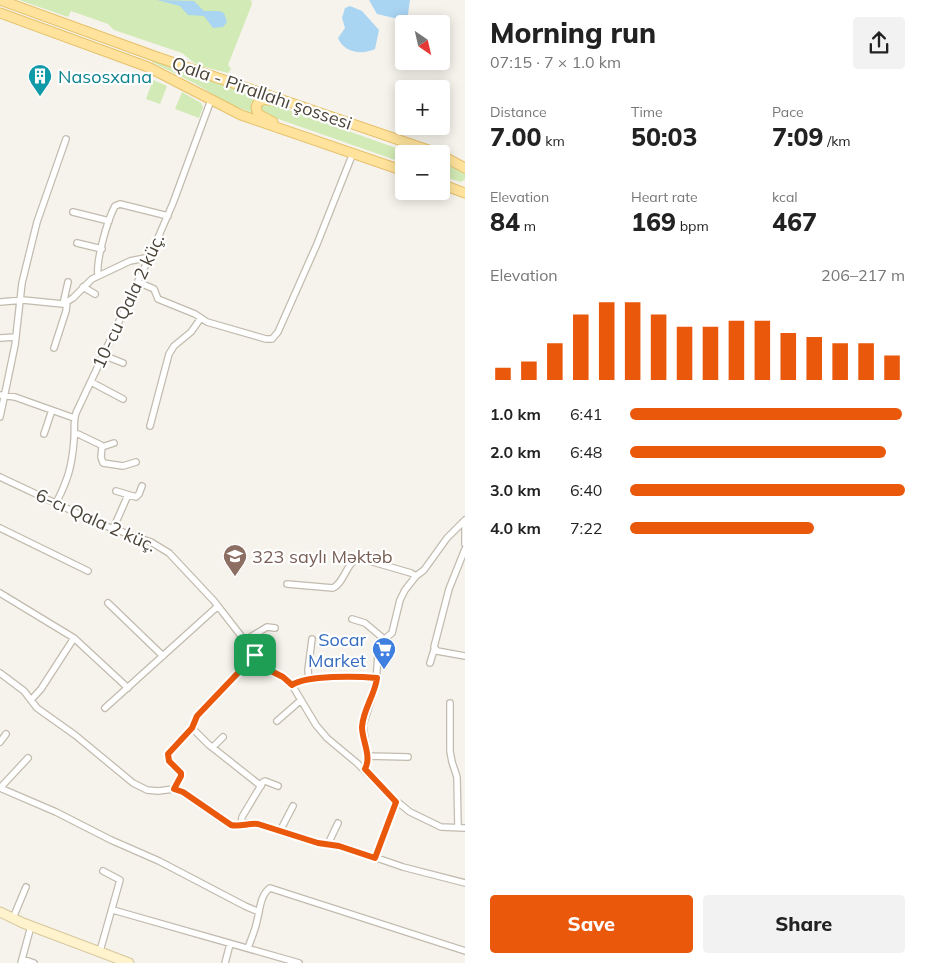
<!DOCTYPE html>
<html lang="en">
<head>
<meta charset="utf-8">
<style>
	body { margin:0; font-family:Mulish,sans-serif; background:#f2f2f2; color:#222; height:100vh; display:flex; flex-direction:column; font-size:19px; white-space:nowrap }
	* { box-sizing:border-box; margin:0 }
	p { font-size:16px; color:#767676 }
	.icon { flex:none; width:28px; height:28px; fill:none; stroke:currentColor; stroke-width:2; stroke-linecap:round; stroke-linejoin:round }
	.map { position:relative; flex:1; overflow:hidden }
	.drawer { display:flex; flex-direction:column; background:#fff; width:465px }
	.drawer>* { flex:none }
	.needle { width:32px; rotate:146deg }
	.buttons { position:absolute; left:395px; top:15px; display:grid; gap:10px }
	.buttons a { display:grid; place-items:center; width:55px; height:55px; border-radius:5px; background:#fff; box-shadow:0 2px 12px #0003; font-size:25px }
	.pin { position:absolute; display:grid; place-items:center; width:42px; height:42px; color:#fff; margin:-21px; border-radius:10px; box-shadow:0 2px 8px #0006 }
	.round { display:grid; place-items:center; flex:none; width:52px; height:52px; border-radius:5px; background:#f2f2f2 }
	.head { display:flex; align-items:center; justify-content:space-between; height:85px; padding:0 25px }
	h1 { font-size:28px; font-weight:800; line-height:38px }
	.figures { display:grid; grid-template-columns:repeat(3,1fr); gap:8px; height:85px; padding:5px 25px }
	.figures div { display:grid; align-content:center }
	.figures b { font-size:25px; font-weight:800 }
	.figures small { font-size:14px; font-weight:400 }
	.figures p { font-size:14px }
	.chart { height:140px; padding:10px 25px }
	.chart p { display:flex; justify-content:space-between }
	.chart svg { width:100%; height:90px; margin-top:5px; stroke:#ea580c; stroke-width:6 }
	.action { display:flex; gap:10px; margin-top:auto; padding:10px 25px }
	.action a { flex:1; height:58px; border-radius:5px; background:#ea580c; color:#fff; font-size:20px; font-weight:800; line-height:58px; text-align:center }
	.action a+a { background:#f2f2f2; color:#222 }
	ul { padding:0 25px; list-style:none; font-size:16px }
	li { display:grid; grid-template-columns:80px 60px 1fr; align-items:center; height:38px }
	li i { height:12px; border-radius:6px; background:#ea580c }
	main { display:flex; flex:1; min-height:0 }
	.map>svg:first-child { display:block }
	.green { fill:#d2eab5 }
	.water { fill:#a9d4f2 }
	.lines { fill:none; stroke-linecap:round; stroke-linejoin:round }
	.street-casing { stroke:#c2bbae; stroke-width:8 }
	.secondary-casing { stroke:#d6c79b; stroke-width:11 }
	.primary-casing { stroke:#e6c16a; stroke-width:11 }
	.street { stroke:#fff; stroke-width:5.5 }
	.secondary { stroke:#fff3cd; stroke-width:9 }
	.primary { stroke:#ffe39c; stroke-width:9 }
	.route-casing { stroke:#fff; stroke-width:10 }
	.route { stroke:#ea580c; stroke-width:6 }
	.labels { text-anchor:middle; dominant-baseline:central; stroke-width:4.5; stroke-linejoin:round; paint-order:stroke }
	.culture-label { font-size:18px; fill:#0d838f; stroke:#fff; text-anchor:start }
	.street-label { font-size:18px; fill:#4b4439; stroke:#fff }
	.education-label { font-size:18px; fill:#785e54; stroke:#fff; text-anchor:start }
	.shop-label { font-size:18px; fill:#366cbe; stroke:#fff; text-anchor:end }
</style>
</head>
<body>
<main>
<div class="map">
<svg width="465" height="963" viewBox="0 0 465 963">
	<rect width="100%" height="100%" fill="#f6f3ec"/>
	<path class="green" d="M19 0H251L252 4 228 65 231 69 228 73 197 65 182 53 114 30 108 24 71 11 68 17Z
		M152 60 257 97 252 105V113L225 102 196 84 152 62Z
		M153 80 167 86 160 104 146 99Z
		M182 92 201 103 203 107 199 118 175 109Z
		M269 103 413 154H404V163L264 114 260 109 262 104Z
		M441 163 463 171 465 174V179L461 182 441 176Z"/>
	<path class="water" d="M157 0 194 1 204 11H219L224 13 227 22 223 27 213 28 204 16 188 15 180 6Z
		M369 0H410L407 21 377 14Z
		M350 6 362 11 379 30 375 49C362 55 344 53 338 38L345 28 342 18 345 8Z"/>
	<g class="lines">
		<g class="street-casing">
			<path id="street" d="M73 212 109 221
				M77 243 102 249
				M98 276C96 260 107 221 115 206L120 204 168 216
				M138 282 154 289 158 299 195 314 207 322 266 339H272L278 332 317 244 353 153
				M83 287 95 294
				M0 302 23 300 63 304 73 298 92 279 130 261 150 257
				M63 304 68 282
				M0 338 16 337
				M54 348 66 311 67 302
				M103 355 123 363
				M91 382 123 399
				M0 395 15 397 74 418
				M0 417 15 345 22 283 37 222 66 139
				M150 426 169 354 174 346 191 332 201 318
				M44 434 52 410
				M75 434H78L101 445 102 447 101 457 103 463 123 466 136 462
				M102 447 114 443
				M0 477 100 524 151 542 169 553 214 601 266 668 286 679 292 685 316 725 327 738 357 763 389 795 410 812 441 827 465 828
				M116 491 136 497 139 494 142 486
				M56 503C68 480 72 466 74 440 75 430 73 422 76 413L154 247 173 203 211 100
				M463 522 465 527V544
				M0 528 88 571
				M113 529 128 495
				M465 549 449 589 434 647 437 651 465 656
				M287 584 333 588C345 582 346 562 359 558L411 573 416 576
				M0 593 74 638 128 688
				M108 603 163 656
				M352 619 365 623 384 639
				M244 641 267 627 275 628
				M430 663 434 650
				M0 673 24 691 37 708 75 735 133 783 147 790 158 791 174 789 180 791 231 825 237 826 249 823 263 826 318 843 339 845 403 867 465 883
				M309 680 308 670 312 639
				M292 685C307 675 357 677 377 678
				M31 700 41 689 74 638
				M450 703V751L452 762 457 777 458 827
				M105 708 218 606
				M277 721 301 700
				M192 728 208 744 261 786
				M0 742 6 734
				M213 747 223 737
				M367 756 408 757
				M365 769 368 760 363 725 376 685 378 652 381 642 392 633 400 600 405 590 416 576 424 570 447 538 465 520
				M0 788 56 812 111 840 159 861 245 906 259 912
				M0 788 28 758
				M174 789 181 776V773L169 761 168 754 192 728 197 716 255 655
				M241 825 242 817 263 782 265 781 278 786
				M280 831 293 806
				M328 844 338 823
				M375 858 396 802
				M113 910 299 963
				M13 918 26 887
				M248 948C251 939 255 931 257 921 260 910 260 895 270 888L465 951
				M100 951 120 880 103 871
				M22 959 34 963
				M21 963 31 926
				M225 963 230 944"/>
		</g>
		<g class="secondary-casing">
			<path id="secondary" d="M0 912 23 923 129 963"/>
		</g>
		<g class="primary-casing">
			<path id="primary" d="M0 0 154 56 440 154
				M0 13 148 67 241 115 404 171
				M273 122 258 114 256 107C259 98 266 99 274 101
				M441 155 465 168
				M441 184 465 193"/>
		</g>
		<use href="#street" class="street"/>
		<use href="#secondary" class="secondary"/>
		<use href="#primary" class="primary"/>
	</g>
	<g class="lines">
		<g class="route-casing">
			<path id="route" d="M255 655 269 670 283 677 292 685C307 675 357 676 377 678 375 695 363 709 362 727 362 741 372 756 365 769L396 802 375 858 339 846 318 843 258 824C248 823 240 827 231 825L183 792 174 789 181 776V773L169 761 168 754 192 728 197 716Z"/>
		</g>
		<use href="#route" class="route"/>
	</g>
	<defs>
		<g id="building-pin" transform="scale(1.25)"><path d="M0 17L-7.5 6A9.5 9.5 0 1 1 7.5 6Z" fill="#0f9aa8" stroke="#fff"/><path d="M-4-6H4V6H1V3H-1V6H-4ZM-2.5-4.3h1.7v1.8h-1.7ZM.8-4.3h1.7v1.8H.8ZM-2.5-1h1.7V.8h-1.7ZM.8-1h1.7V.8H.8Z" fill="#fff"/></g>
		<g id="school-pin" transform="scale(1.25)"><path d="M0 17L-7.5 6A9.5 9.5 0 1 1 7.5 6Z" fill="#8d6e63" stroke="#fff"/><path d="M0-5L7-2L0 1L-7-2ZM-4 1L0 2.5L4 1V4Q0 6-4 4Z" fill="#fff"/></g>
		<g id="supermarket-pin" transform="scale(1.25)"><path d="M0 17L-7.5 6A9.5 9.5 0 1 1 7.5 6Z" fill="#3f7fe0" stroke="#fff"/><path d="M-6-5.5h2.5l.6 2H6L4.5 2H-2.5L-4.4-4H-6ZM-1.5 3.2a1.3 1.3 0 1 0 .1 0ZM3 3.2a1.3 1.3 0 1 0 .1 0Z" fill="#fff"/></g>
	</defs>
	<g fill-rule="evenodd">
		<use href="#building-pin" x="40" y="76"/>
		<use href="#school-pin" x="235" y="556"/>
		<use href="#supermarket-pin" x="384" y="649"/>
	</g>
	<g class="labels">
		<g class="culture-label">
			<text x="58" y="76">Nasosxana</text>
		</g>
		<g class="street-label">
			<text transform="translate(262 93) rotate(19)">Qala - Pirallahı şossesi</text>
			<text transform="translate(128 301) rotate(-65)">10-cu Qala 2 küç.</text>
			<text transform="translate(96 520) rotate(24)">6-cı Qala 2 küç.</text>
		</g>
		<g class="education-label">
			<text x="252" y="556">323 saylı Məktəb</text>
		</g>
		<g class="shop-label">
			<text x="366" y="639">Socar<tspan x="366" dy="21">Market</tspan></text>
		</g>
	</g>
</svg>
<div class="buttons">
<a><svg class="needle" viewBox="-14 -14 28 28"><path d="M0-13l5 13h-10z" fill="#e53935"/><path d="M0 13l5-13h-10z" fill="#767676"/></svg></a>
<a>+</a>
<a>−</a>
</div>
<div class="pin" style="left:255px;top:655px;background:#1e9e55"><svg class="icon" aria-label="arrive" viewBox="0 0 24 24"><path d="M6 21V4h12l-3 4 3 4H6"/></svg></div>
</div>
<section class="drawer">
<div class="head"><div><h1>Morning run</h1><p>07:15 · 7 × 1.0 km</p></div><a class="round"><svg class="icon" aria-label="share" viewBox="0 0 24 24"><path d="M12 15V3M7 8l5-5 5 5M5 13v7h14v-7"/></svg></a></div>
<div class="figures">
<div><p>Distance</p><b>7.00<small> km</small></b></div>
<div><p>Time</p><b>50:03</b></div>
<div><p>Pace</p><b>7:09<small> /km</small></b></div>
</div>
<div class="figures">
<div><p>Elevation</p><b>84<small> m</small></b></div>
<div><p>Heart rate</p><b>169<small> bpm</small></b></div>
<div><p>kcal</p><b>467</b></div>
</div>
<div class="chart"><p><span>Elevation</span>206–217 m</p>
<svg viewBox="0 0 160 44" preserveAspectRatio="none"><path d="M5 44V38M15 44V35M25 44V26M35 44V12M45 44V6M55 44V6M65 44V12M75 44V18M85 44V18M95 44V15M105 44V15M115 44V21M125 44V23M135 44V26M145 44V26M155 44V32"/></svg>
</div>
<ul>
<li><b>1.0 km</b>6:41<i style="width:99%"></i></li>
<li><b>2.0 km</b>6:48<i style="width:93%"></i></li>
<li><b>3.0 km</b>6:40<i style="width:100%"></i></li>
<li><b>4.0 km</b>7:22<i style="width:67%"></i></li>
</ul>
<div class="action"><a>Save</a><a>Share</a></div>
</section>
</main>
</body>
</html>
